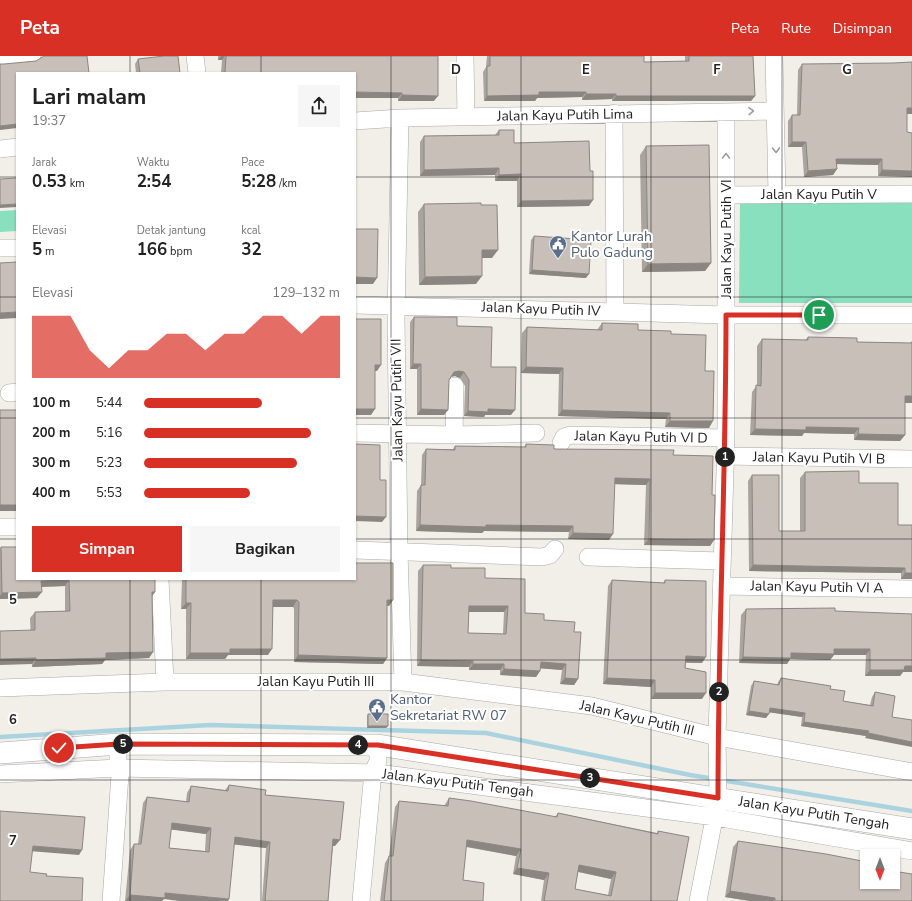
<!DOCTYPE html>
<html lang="id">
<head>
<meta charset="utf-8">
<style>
	body { margin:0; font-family:"Nunito Sans",sans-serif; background:#f6f6f6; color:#222; height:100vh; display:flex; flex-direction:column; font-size:15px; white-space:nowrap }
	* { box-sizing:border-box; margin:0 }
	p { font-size:13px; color:#767676 }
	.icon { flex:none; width:22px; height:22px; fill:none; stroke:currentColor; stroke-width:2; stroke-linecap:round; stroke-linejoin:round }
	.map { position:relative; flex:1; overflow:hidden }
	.sheet { position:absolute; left:16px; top:16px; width:340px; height:508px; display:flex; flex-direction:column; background:#fff; border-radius:0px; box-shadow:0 1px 3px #0004 }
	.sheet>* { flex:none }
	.needle { width:26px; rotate:180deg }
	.tools { position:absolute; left:860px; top:793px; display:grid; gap:8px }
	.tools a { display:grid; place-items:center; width:40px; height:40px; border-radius:0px; background:#fff; box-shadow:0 1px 3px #0004; font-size:20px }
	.pin { position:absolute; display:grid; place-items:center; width:34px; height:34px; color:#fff; margin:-17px; border:2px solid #fff; border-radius:50%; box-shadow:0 1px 4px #0007 }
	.km { position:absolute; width:20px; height:20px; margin:-10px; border-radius:50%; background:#222; color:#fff; font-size:11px; line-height:20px; text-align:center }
	.round { display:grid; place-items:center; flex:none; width:42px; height:42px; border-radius:0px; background:#f6f6f6 }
	.head { display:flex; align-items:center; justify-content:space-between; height:68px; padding:0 16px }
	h1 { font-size:22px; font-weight:700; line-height:30px }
	.metrics { display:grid; grid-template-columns:repeat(3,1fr); gap:6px; height:68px; padding:4px 16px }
	.metrics div { display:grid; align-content:center }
	.metrics b { font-size:17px; font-weight:700 }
	.metrics small { font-size:11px; font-weight:400 }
	.metrics p { font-size:11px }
	.chart { height:112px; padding:8px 16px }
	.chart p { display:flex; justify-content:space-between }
	.chart svg { width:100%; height:72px; margin-top:4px; fill:#d93025; opacity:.7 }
	.cta { display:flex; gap:8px; margin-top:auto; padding:8px 16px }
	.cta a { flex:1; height:46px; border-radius:0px; background:#d93025; color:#fff; font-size:16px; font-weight:700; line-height:46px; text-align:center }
	.cta a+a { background:#f6f6f6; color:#222 }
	ul { padding:0 16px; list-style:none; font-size:13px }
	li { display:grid; grid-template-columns:64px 48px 1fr; align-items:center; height:30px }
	li i { height:10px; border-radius:5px; background:#d93025 }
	header { display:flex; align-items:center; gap:24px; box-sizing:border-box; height:56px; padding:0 20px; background:#d93025; color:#fff }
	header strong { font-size:19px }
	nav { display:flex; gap:22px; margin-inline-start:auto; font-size:14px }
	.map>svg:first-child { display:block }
	.pitch { fill:#88e0be }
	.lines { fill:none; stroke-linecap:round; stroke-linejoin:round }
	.stream { stroke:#aad3df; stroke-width:4.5 }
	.minor-casing { stroke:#a9a9a9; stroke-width:18 }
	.tertiary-casing { stroke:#a9a9a9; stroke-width:22 }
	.minor { stroke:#fff; stroke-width:17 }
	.tertiary { stroke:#fff; stroke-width:21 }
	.wall { fill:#aba49e; fill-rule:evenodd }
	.shaded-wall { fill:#8b8681 }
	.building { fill:#c7bfb8; stroke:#8b8681; fill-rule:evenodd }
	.oneway { stroke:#9c9c9c }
	.route-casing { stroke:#fff; stroke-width:8 }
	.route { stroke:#d93025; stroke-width:5 }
	.grid { fill:none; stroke:#222; stroke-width:1; stroke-opacity:0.55 }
	.labels { text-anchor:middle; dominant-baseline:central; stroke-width:4; stroke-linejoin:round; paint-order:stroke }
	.street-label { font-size:14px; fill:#222; stroke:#fff }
	.service-label { font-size:14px; fill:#4e5e75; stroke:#fff; text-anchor:start }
	.grid-label { font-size:13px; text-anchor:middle; font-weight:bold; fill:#222; stroke:#fff; stroke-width:4; stroke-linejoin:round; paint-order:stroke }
</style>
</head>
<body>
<header>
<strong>Peta</strong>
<nav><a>Peta</a><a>Rute</a><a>Disimpan</a></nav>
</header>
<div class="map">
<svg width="912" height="845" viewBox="0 0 912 845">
	<rect width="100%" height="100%" fill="#f2efe9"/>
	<path class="pitch" d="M912 137V247H739L740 142Z
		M17 154V175L0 176V155Z"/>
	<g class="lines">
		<path class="stream" d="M0 681 210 669 486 677 690 719 912 755"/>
		<g class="minor-casing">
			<path id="minor" d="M195 0 197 17
				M465 0 466 61
				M774 0 777 138
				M0 3 32 0
				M614 57 615 255
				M400 62 396 262 399 495 403 626
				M355 65 400 62 775 55
				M0 93 17 91
				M726 139 912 138
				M0 192H17
				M355 249 726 259H912
				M9 337 17 336
				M355 377 454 379 536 377
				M454 379 455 330
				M561 387 564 381 571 379 726 382
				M725 400 912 403
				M2 471H17
				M355 494 542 501 550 499 555 493
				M588 501 722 505
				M160 523 165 626
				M721 530 912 533
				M0 632 165 626H403L592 650 717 681 912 716
				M0 718 118 712 378 717 715 761 912 795
				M111 845 120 719 118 712V700
				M361 845 373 716 378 705V689
				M698 845 718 742 717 681 726 382V56"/>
		</g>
		<g class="tertiary-casing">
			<path id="tertiary" d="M0 697 119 688 378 689 912 773"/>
		</g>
		<use href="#minor" class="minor"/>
		<use href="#tertiary" class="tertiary"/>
	</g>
	<path class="wall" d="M218 0H438L434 45H398V42L355 17H221L222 4H218Z
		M487 0H644V6H685V0H753L755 40 751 45H612V43L582 44V41L537 42 535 45H484L483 16 486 11Z
		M138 3 180 17H136L135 8Z
		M802 8 907 58V76L912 77 878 120V109L837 108V113L833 119 804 121 802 91H788V65L792 59H797L798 14Z
		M499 74 514 87 589 150 517 151V125H495V119L420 120V86L424 80 495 79Z
		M646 90 711 207 705 215 642 216 640 99Z
		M424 148 492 202H482L476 228 419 229 418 156Z
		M534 180 586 222 529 218 531 184Z
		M414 261 457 270 491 311 511 359H485L484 361 464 360 465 330 460 322 455 320 450 321 449 324 448 354 444 359H417V313H410V266Z
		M602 267 638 274 671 278 705 315 709 372 665 371 666 363 558 360 559 318 521 317 522 277 527 271 597 274Z
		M808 281 857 286 910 287 912 285V347H905V379L900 385 854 384V378L804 377 802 380 750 379 752 336 757 329V290L762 283 805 284Z
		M526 388 554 393 673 399 712 439 714 484 710 490 644 489 646 429 614 428 609 484 568 483 569 476 484 475 482 477 416 475 417 435 421 429 422 399 426 393H453L455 390 524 391Z
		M805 416 859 427 898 469H912V523H901V517L749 515 748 425 752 419 779 475H800V422Z
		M1 491 155 523 152 541 153 596 149 602 105 604 102 608 32 611 30 562 35 556 65 555V530L42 531 37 542 0 543V492Z
		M423 509 451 512 485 522 525 557 574 576 578 623 574 629 560 628 562 614 540 612V615L536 621 500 619V614H469V611L417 610 418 515ZM469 556H504L503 578 468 577Z
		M182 523H355L393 544 389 550H387V602L383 608 294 606V553L293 551H273L268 599H228L225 603H186V553H181Z
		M612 524 663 527 665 524 702 607H686L685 612 702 643H651V631L603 628 608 530Z
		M746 553 835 555 903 616 900 620H865L866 599H834L830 604 790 603 787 608 739 607 741 559Z
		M781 622 830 633 843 645 870 649 872 641 875 636 895 640 865 682 866 680 801 670 802 661 769 656 766 662 746 659 751 630 754 625 777 629 778 626Z
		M368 658 388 670 386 672H367V660Z
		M229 729 265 739 335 790H333L328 845H262L266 792 234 788 164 843 162 845H125L130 794 134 788H138L143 747 147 741 186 746 187 737 191 730 225 734ZM171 773 206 778 205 795 169 792Z
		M449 742 555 761 558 757 657 777 658 775 677 845H541L544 824 513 818 516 800 466 791 463 824 483 845H380L385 807 389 800 395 751 399 745 444 750ZM578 816 611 823 608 839 575 833Z
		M738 785 866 810 912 845H750L725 841 733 791Z"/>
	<path class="shaded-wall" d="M221 0H225L222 4H218Z
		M355 36 402 37 398 42H355Z
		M539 36H586L582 41 537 42 535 45H484L487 40Z
		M586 38H616L612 43 582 44Z
		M402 39 438 40 434 45H398Z
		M616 40H755L751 45H612Z
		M907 52H912V58H903Z
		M17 68V72L0 74V70Z
		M792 86H806L802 91H788Z
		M836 103H882L878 109 832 108Z
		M499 112 495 119 420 120 424 114Z
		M837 113 833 119 804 121 808 115Z
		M882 114 912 115V121L878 120Z
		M521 118 517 125H495L499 119Z
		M593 144 589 150 517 151 521 145Z
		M17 148V151L0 152V149Z
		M482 194H498L492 202H476Z
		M711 207 705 215 642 216 648 208Z
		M532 214 589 218 586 222 529 218Z
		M482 220 476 228 419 229 425 221Z
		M355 221 377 222 373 228H355Z
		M17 256V262L0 263V257Z
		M413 308H421L417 313H410Z
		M375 309H381L377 315H371Z
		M526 311 563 312 559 318 521 317Z
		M459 315 464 316 460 322 455 320 450 321 454 316Z
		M905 340H912V347H901Z
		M355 353H375L371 359H355Z
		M421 353 448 354 444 359H417Z
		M488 353 515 354 511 359H485L484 361 464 360 468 355Z
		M562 354 670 357 666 363 558 360Z
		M670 365H713L709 372 665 371Z
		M806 371 859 372 854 378 804 377 802 380 750 379 755 373Z
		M858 378 905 379 900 385 854 384Z
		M615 422 650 423 646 429 610 428Z
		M0 449H17V455H0Z
		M355 460 386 461 382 466 355 465Z
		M420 469H486L573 470 569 476 484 475 482 477 416 475Z
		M573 477 613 478 609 484 568 483Z
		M649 483 714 484 710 490 644 489Z
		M753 509 905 512 901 517 749 515Z
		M905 517H912V523H901Z
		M69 524 65 530 37 531 41 525Z
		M42 536 37 542 0 543V540L2 537Z
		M152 536H155L151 542Z
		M273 544H297L293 551H268Z
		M387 544H393L389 550H383Z
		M186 547H191L186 553H181Z
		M469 550H508L504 556H465Z
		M230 593H272L268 599H228L225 603H186L190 597Z
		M834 593H870L866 599H834L830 604 790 603 787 608 739 607 743 601Z
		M153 596 149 602 105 604 102 608 32 611 36 604 106 597Z
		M298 599 387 602 383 608 294 606Z
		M686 600 706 601 702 607 682 606Z
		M36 602 32 608 0 609V603Z
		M421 604 473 605 469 611 417 610Z
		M541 606 566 608 562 614 536 612Z
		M473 608H504L500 614H469Z
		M905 610H912V616H903L900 620H865L870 614Z
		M504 613 540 615 536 621 500 619Z
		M565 622 578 623 574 629 560 628Z
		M607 622 655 624 651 631 603 628Z
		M655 637H706L702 643H651Z
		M770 652 805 657 802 661 767 656Z
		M749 655 769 658 766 662 746 659Z
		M804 666 869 675 866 680 801 670Z
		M368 670H388L386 672H367Z
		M868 677 912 686V691L865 682Z
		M172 767 211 772 206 778 167 773Z
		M235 781 270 786 266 792 230 788Z
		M333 783 340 784 335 790H329Z
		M467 784 521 793 516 800 463 790Z
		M33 790 82 794 79 799 29 795Z
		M579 809 616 816 611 823 575 815Z
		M517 812 549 817 544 824 513 818Z
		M730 835 775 842 773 845H750L725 841Z
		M165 837 229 843 228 845H179L164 843 162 845H125L130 839Z"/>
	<path class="building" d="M44 0H87L89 17H17V68L0 70V8H4L36 5Z
		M164 0H178L180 17H140L138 3Z
		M226 0H438V40L402 39V37L355 36V17H225Z
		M490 0H644V6L689 5V0H753L755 40H616V38H586V36H539V39L487 40V10H490Z
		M912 6V52H907V76L912 77V115L882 114V103H836L837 113 808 115 806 86H792V59H800L802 8 893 7Z
		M499 74H514V87L589 85 590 115H593V144L521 145V118L499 119V112L424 114V80L499 79Z
		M709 89 711 207 648 208 646 90Z
		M17 122V148L0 149V123Z
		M481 147V149H497L498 194H482V220L425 221 424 148Z
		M355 173H378L377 222 355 221Z
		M534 180 591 184 589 218 532 214Z
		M17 206V256L0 257V207Z
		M414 261H457V270L492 271 491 311H516L515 354 488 353V356L468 355 469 324 464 316 459 315 454 316 449 324 448 354 421 353V308H413Z
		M355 263H381V309H375V353H355Z
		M602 267 638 268V274L671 275V278L706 279 705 315H714L713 365H670V357L562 354 563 312 526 311 527 271 602 274Z
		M808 281 857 282V286L912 287V340H905V379L858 378 859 372 806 371V374L755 373 756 329 761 330 762 283 808 284Z
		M0 354H17V449H0Z
		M355 388 380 389V424H386V461L355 460Z
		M526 388 554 389V393L674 394 673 399 713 400 712 439H715L714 484 649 483 650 423 615 422 613 478 573 477V470L486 469V471L420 469 421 429H425L426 393 455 394V390L526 391Z
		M859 415V427H898V469H912V517H905V512L753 509 752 419H779V475H805V416Z
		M1 491H17V523H155V536H152L153 596 106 597V602L36 604V602L0 603V575L35 574V556L70 555 69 524 41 525 42 536 2 537Z
		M355 507H393V544H387V602L298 599 299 546 297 544H273L272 593H230V597H190L191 547H186V523H355Z
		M423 509H451V512H485V522L525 523V557L544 558V564L575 566 574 576H581L578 623 565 622 566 608 541 606 540 615 504 613V608H473V605L421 604ZM469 550H508L506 578 468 577Z
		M612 524 665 527V524L706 525V601L686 600 685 612 706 616V637H655V624L607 622Z
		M835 552V555L912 558V610H905L904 614H870V593H834V598L791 597V602L743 601 746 553Z
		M781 622 831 630 830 633 845 635 843 645 873 650 875 636 895 640 892 661 912 664V686L868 677 869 675 804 666 805 657 770 652 769 658 749 655 754 625 779 629Z
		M368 658H388V670H368Z
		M229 729 266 734 265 739 344 746 340 784 333 783 328 845H265L270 786 235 781 229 843 165 837V842L130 839 134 788H141L147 741 189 746 191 730 228 735ZM172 767 211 772 209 796 169 792Z
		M449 742 471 745 557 761 558 757 658 778V775L689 781 677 845H544L549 817 517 812 521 793 467 784 463 824 484 827 483 845H384L389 800H393L399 745 448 750ZM579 809 616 816 611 840 575 833Z
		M0 755 85 761 82 794 33 790 30 816 47 818 46 820 83 822 82 845H0Z
		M738 785 826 798 867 806 866 810H867V826H893V815L912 818V845H775V842L730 835Z"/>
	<defs><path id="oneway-chevron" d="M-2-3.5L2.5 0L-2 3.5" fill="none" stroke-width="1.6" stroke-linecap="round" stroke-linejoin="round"/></defs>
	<g class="oneway">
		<use href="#oneway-chevron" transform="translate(751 55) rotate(-2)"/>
		<use href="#oneway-chevron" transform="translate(776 94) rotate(89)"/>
		<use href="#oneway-chevron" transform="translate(726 100) rotate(-90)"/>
	</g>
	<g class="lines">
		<g class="route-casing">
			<path id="route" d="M59 692 119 688 378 689 718 742C718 581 726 420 726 259H819"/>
		</g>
		<use href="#route" class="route"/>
	</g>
	<path class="grid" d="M130 0V17M261 0V17M391 0V845M521 0V845M651 0V845M782 0V845M0 121H17M355 121H912M0 241H17M355 241H912M0 362H17M355 362H912M0 483H17M355 483H912M130 523V845M261 523V845M0 604H912M0 724H912"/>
	<defs>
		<g id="civic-pin" transform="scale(0.9)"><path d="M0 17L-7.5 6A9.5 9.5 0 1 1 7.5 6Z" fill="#5c6f8a" stroke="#fff"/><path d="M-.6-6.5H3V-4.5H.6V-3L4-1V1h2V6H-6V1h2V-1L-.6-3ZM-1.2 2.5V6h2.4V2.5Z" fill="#fff"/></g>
	</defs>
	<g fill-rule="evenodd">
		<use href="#civic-pin" x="558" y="188"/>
		<use href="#civic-pin" x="377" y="651"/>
	</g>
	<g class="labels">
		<g class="street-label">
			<text transform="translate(565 59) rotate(-1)">Jalan Kayu Putih Lima</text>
			<text x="819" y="138">Jalan Kayu Putih V</text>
			<text transform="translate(726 183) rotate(-90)">Jalan Kayu Putih VI</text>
			<text transform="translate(541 253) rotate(2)">Jalan Kayu Putih IV</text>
			<text transform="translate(397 344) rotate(-91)">Jalan Kayu Putih VII</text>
			<text transform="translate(641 381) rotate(1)">Jalan Kayu Putih VI D</text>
			<text transform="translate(819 402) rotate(1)">Jalan Kayu Putih VI B</text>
			<text transform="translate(817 531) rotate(1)">Jalan Kayu Putih VI A</text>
			<text x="316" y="625">Jalan Kayu Putih III</text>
			<text transform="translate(637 662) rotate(13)">Jalan Kayu Putih III</text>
			<text transform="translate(458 727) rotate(7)">Jalan Kayu Putih Tengah</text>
			<text transform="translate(814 757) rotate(9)">Jalan Kayu Putih Tengah</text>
		</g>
		<g class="service-label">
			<text x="571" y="180">Kantor Lurah<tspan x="571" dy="16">Pulo Gadung</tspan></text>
			<text x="390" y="643">Kantor<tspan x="390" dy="16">Sekretariat RW 07</tspan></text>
		</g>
	</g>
	<g class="grid-label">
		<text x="456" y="18">D</text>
		<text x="586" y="18">E</text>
		<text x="717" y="18">F</text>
		<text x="847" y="18">G</text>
		<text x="13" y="548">5</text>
		<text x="13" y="668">6</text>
		<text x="13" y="789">7</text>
	</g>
</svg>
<div class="tools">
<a><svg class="needle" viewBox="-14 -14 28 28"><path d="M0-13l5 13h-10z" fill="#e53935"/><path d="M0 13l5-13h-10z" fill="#767676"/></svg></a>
</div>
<div class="pin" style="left:819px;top:259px;background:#1e9e55"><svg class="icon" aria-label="arrive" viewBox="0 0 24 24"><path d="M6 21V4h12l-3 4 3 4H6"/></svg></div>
<div class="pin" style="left:59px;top:692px;background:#d93025"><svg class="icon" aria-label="check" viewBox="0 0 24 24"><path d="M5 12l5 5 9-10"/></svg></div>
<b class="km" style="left:725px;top:401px">1</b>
<b class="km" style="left:719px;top:636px">2</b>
<b class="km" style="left:590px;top:722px">3</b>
<b class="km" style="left:358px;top:689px">4</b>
<b class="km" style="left:123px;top:688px">5</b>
<section class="sheet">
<div class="head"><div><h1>Lari malam</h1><p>19:37</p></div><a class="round"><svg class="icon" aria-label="share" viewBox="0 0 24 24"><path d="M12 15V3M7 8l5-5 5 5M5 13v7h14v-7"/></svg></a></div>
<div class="metrics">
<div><p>Jarak</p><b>0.53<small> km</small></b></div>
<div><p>Waktu</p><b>2:54</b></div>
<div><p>Pace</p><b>5:28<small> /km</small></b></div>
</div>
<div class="metrics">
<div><p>Elevasi</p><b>5<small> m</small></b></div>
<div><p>Detak jantung</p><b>166<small> bpm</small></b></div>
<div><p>kcal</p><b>32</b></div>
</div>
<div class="chart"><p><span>Elevasi</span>129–132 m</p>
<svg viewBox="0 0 160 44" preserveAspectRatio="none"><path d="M0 44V6L10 6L20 6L30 27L40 38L50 27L60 27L70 17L80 17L90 27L100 17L110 17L120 6L130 6L140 17L150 6L160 6V44z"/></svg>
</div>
<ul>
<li><b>100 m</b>5:44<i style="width:60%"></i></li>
<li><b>200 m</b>5:16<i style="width:85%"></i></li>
<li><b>300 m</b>5:23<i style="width:78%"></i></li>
<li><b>400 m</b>5:53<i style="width:54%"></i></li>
</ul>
<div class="cta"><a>Simpan</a><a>Bagikan</a></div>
</section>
</div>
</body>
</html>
